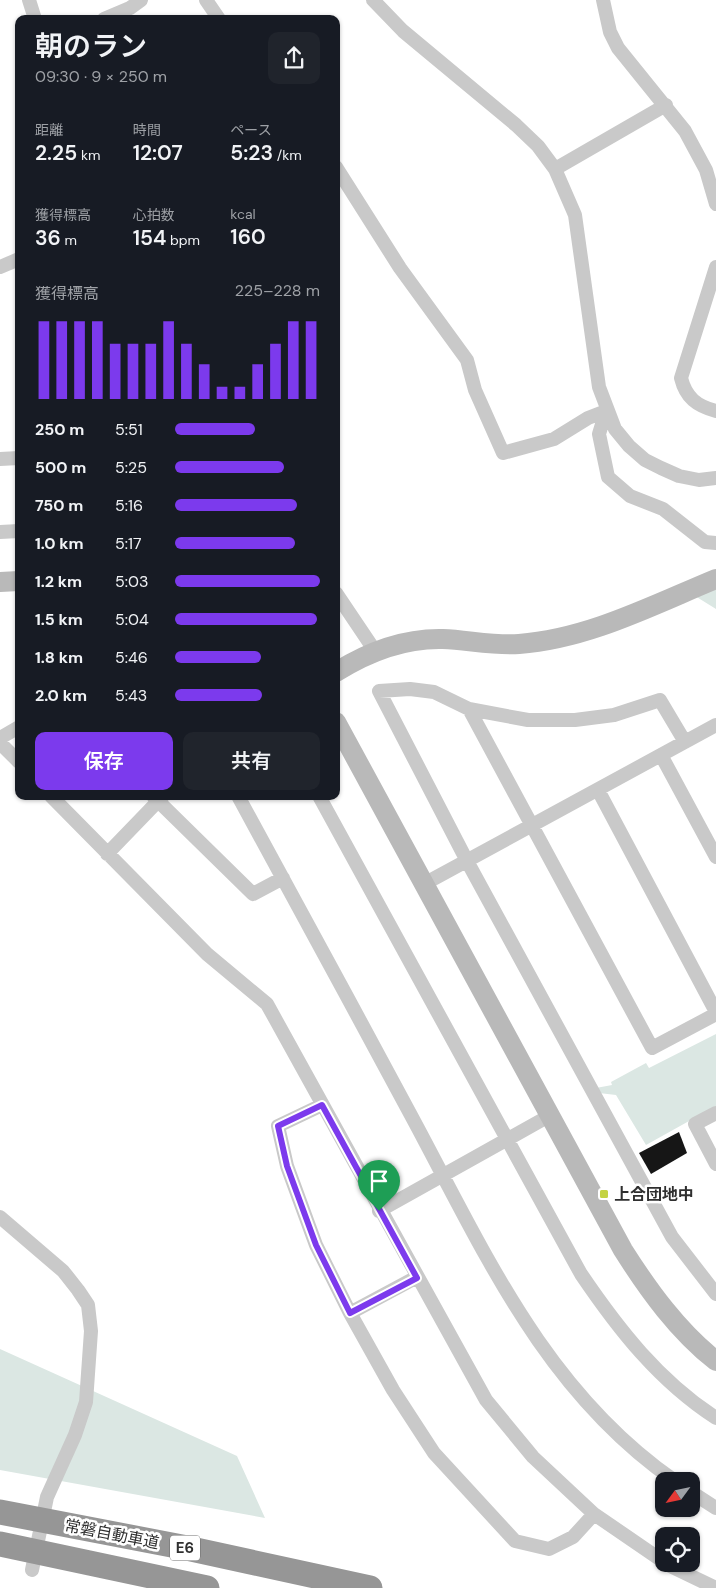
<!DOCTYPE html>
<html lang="ja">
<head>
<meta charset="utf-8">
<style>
	body { margin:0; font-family:"DM Sans","Noto Sans JP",sans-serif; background:#20242c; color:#f1f3f6; height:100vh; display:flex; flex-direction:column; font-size:19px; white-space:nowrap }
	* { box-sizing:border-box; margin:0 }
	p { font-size:16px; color:#9ea1a6 }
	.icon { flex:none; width:28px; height:28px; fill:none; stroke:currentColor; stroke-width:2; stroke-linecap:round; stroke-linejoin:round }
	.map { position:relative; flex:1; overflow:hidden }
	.details { position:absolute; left:15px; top:15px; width:325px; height:785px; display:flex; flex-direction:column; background:#171b24; border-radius:10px; box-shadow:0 1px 4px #0004 }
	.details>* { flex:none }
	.needle { width:32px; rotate:237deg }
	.controls { position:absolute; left:655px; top:1472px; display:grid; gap:10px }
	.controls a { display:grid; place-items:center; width:45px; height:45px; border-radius:10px; background:#171b24; box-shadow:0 1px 4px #0004; font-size:25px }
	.pin { position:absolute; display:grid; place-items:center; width:42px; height:42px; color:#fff; margin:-51px -21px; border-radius:50% 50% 50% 0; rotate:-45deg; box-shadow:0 0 5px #0007 }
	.pin .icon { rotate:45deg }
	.round { display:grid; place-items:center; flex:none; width:52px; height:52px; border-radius:10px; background:#20242c }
	.overview { display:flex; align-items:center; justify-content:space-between; height:85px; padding:0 20px }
	h1 { font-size:28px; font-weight:600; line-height:38px }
	.stats { display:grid; grid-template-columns:repeat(3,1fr); gap:8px; height:85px; padding:5px 20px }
	.stats div { display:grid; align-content:center }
	.stats b { font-size:21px; font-weight:600 }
	.stats small { font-size:14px; font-weight:400 }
	.stats p { font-size:14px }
	.chart { height:140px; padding:10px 20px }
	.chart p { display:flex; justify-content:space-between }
	.chart svg { width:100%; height:90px; margin-top:5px; stroke:#7c3aed; stroke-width:6 }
	.action { display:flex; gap:10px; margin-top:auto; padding:10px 20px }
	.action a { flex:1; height:58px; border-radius:10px; background:#7c3aed; color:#fff; font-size:20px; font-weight:600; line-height:58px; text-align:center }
	.action a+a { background:#20242c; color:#f1f3f6 }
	ul { padding:0 20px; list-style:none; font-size:16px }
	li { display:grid; grid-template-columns:80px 60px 1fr; align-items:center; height:38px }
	li i { height:12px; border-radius:6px; background:#7c3aed }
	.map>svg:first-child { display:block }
	.green { fill:#dbe7e3 }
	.building { fill:#161616 }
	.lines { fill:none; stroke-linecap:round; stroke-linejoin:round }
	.street { stroke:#c9c9c9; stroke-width:14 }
	.secondary { stroke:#b9b9b9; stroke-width:20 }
	.highway-bridge { stroke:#969696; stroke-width:25 }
	.route-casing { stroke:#fff; stroke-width:10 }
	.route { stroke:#7c3aed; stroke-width:6 }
	.poi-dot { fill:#c4d344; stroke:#fff; stroke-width:2 }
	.labels { text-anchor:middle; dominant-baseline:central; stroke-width:5; stroke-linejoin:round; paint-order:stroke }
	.shield { fill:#fff; stroke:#6d6d6d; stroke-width:1 }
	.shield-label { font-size:15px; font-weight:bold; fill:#2f2f2f }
	.poi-label { font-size:16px; font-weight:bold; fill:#2f2f2f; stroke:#fff; text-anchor:start }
	.street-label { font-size:16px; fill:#2f2f2f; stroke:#fff }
</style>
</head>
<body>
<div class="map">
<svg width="716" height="1588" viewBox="0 0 716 1588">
	<rect width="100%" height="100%" fill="#fff"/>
	<path class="green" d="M716 585V609L687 591Z
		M716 1034V1106L646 1145 616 1095 599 1093 596 1088 612 1085 611 1082 646 1063 649 1068Z
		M0 1349 237 1456 265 1518 0 1470Z"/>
	<path class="building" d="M679 1132 687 1153 651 1174 639 1153Z"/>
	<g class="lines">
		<path class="street" d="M29 0 35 19
			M206 0 219 19
			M373 0 403 31 516 125 538 146 555 169 575 215 599 387 615 429 629 446 645 460 661 468 679 476 699 480 716 478
			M603 0 610 32 618 48 685 131 706 170 716 204
			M104 19 130 8 141 0
			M336 167 400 268 467 360 475 390 503 453 554 439 588 418 606 411
			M555 169 666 105
			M0 267 19 259
			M716 267 681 378C686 398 697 406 716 411
			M606 411 599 434 608 477 630 496 663 509 705 542 716 543
			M0 459 19 458
			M0 532 19 531
			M336 593 375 651
			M469 709 528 720H575L614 715 660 700 685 742
			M0 738 19 727
			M0 743 19 762
			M661 755 716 857
			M598 790 716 1012
			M51 796 207 954 267 1004 486 1400 533 1457 594 1514 664 1562
			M153 796 253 894 283 878
			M238 796C297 904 355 1011 413 1119 485 1253 545 1391 675 1481
			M319 796 581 1274C619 1330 659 1381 716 1418
			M107 854 163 796
			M424 884 716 725
			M716 1014 652 1048 469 709 434 692 410 689 379 691 467 861 672 1237 716 1294
			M322 1105 278 1126 287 1166 316 1245 350 1313
			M716 1113 695 1124 716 1164
			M379 1211 549 1116
			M0 1217 63 1271 78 1290 88 1305 91 1331 86 1402 75 1435 47 1497 32 1570
			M417 1277 350 1313 393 1390 434 1453 515 1541 549 1549 573 1537 594 1514
			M691 1492 716 1508
			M666 1564 716 1588"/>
		<path class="secondary" d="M0 582 19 581
			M336 672C368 652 405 638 443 639 468 640 494 646 519 644 588 639 653 605 716 579
			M336 722 623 1250C649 1291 678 1331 716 1361"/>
		<path class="highway-bridge" d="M0 1512 182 1547 370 1588
			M0 1544 207 1588"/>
	</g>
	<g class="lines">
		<g class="route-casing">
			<path id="route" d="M322 1105 417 1278 350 1313 316 1245 287 1166 278 1126Z"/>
		</g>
		<use href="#route" class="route"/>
	</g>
	<rect class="poi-dot" x="599" y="1189" width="10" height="10" rx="2.5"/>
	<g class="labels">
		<rect class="shield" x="170" y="1535.5" width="30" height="25" rx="4"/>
		<g class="shield-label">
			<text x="185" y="1548">E6</text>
		</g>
		<g class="poi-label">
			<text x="614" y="1194">上合団地中</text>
		</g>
		<g class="street-label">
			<text transform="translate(112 1534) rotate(11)">常磐自動車道</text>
		</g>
	</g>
</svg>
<div class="controls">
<a><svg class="needle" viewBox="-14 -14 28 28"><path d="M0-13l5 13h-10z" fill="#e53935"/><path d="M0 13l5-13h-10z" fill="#9ea1a6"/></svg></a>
<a><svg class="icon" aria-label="locate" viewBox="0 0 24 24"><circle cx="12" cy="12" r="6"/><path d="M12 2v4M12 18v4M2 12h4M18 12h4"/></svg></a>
</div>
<div class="pin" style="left:379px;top:1211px;background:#1e9e55"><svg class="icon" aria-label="arrive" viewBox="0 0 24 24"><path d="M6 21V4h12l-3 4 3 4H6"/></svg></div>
<section class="details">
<div class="overview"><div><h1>朝のラン</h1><p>09:30 · 9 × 250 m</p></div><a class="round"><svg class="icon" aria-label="share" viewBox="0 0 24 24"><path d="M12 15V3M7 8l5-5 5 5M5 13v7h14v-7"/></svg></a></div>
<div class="stats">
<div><p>距離</p><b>2.25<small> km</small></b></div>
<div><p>時間</p><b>12:07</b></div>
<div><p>ペース</p><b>5:23<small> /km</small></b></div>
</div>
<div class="stats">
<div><p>獲得標高</p><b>36<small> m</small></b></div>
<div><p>心拍数</p><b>154<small> bpm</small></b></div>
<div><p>kcal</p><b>160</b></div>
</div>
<div class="chart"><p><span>獲得標高</span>225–228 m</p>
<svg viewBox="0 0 160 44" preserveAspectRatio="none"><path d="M5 44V6M15 44V6M25 44V6M35 44V6M45 44V17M55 44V17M65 44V17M75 44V6M85 44V17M95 44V27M105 44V38M115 44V38M125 44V27M135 44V17M145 44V6M155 44V6"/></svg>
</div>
<ul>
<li><b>250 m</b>5:51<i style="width:55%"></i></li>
<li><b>500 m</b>5:25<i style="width:75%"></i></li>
<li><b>750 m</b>5:16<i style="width:84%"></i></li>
<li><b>1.0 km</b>5:17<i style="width:83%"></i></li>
<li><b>1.2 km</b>5:03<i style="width:100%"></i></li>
<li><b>1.5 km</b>5:04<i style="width:98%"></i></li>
<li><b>1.8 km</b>5:46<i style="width:59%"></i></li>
<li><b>2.0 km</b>5:43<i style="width:60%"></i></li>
</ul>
<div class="action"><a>保存</a><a>共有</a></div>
</section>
</div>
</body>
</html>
